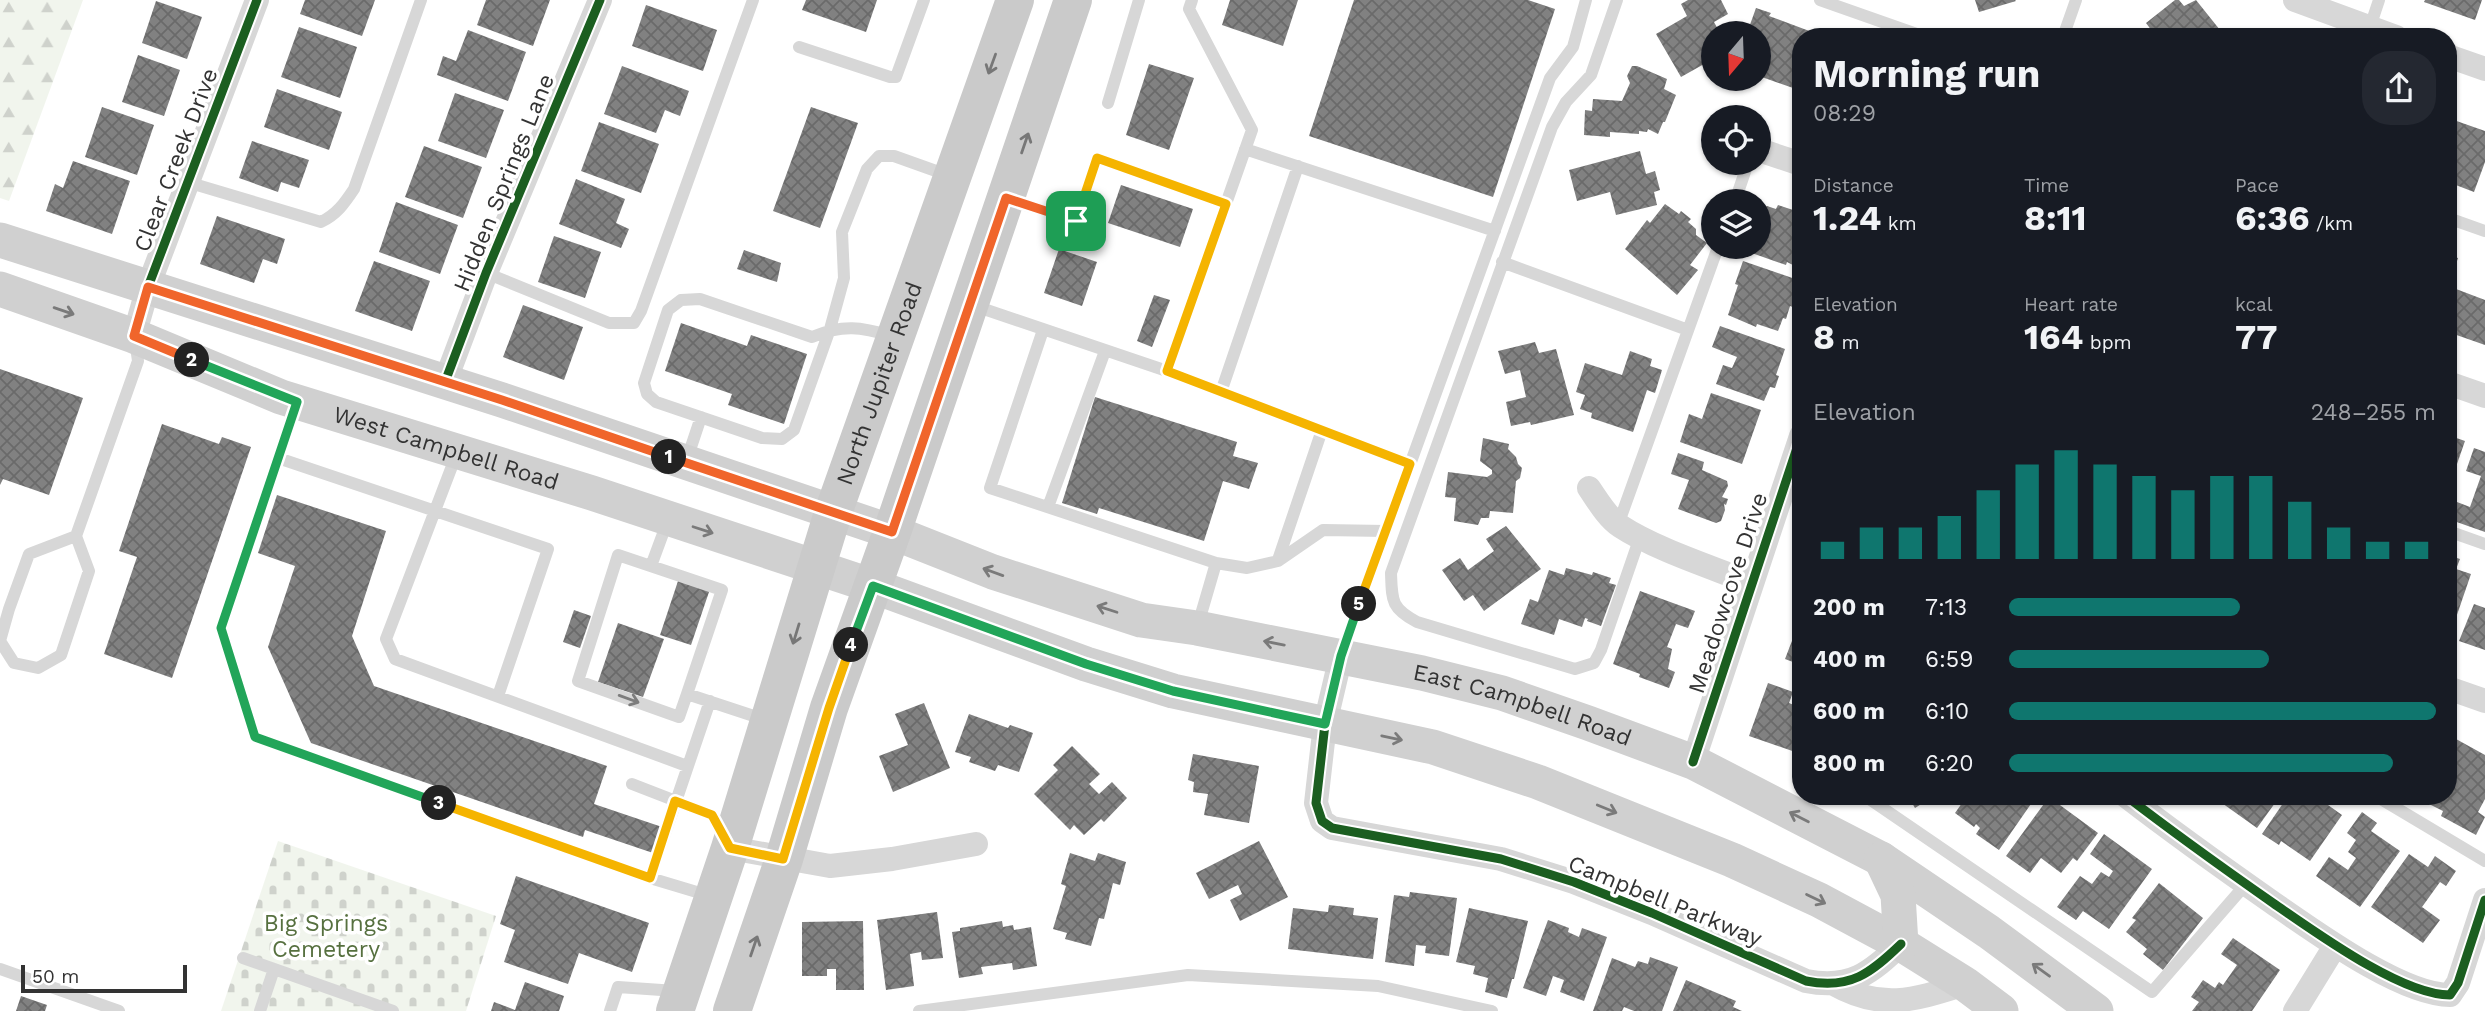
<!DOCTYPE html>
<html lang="en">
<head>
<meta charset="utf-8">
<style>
	body { margin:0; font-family:"Work Sans",sans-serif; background:#242831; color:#f1f3f6; height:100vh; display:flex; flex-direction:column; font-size:26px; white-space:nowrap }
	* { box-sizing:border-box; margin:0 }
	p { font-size:23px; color:#9ea1a6 }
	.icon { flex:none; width:38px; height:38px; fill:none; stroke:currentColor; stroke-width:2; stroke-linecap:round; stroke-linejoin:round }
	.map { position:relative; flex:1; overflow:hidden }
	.sheet { position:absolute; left:1792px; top:28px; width:665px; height:777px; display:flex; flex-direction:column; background:#171b24; border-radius:28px; box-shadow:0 2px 5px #0004 }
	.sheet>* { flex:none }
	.needle { width:46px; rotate:199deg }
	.buttons { position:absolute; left:1701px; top:21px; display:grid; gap:14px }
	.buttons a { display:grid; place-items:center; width:70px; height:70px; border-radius:50%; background:#171b24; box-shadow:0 2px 5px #0004; font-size:35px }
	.scale { position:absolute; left:21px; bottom:18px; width:166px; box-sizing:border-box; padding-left:7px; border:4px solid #333; border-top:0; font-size:19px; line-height:24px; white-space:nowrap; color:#333; -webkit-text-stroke:5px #fff; paint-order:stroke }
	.pin { position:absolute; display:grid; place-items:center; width:60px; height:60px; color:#fff; margin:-30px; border-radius:14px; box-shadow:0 4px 10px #0006 }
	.km { position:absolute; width:35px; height:35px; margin:-18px; border-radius:50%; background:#222; color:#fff; font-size:19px; line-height:35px; text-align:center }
	.round { display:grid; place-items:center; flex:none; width:74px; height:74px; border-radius:28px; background:#242831 }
	.summary { display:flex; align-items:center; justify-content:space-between; height:119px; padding:0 21px }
	h1 { font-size:38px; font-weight:700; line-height:52px }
	.figures { display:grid; grid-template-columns:repeat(3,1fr); gap:10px; height:119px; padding:7px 21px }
	.figures div { display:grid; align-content:center }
	.figures b { font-size:35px; font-weight:700 }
	.figures small { font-size:19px; font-weight:400 }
	.figures p { font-size:19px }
	.chart { height:196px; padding:14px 21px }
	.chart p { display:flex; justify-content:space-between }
	.chart svg { width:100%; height:126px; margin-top:7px; stroke:#0f766e; stroke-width:6 }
	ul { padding:0 21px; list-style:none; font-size:23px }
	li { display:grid; grid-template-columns:112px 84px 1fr; align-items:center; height:52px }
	li i { height:18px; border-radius:9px; background:#0f766e }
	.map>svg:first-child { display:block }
	.forest { fill:url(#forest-firs) }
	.cemetery { fill:url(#cemetery-stones) }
	.building { fill:url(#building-cross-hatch) }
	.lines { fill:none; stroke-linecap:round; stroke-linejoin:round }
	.service { stroke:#d7d7d7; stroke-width:12 }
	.minor { stroke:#d7d7d7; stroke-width:24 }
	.secondary { stroke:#d0d0d0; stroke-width:35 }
	.primary { stroke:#cacaca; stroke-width:38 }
	.cycleway-casing { stroke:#fff; stroke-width:13 }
	.cycleway { stroke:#1b5e20; stroke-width:9 }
	.oneway { stroke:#777 }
	.oneway2 { stroke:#7a7a7a }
	.oneway3 { stroke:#7d7d7d }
	.split-1-casing { stroke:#fff; stroke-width:14 }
	.split-2-casing { stroke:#fff; stroke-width:14 }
	.split-3-casing { stroke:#fff; stroke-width:14 }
	.split-4-casing { stroke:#fff; stroke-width:14 }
	.split-5-casing { stroke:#fff; stroke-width:14 }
	.split-6-casing { stroke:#fff; stroke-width:14 }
	.split-1 { stroke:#f0652b; stroke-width:9 }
	.split-2 { stroke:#f0652b; stroke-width:9 }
	.split-3 { stroke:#22a559; stroke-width:9 }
	.split-4 { stroke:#f5b400; stroke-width:9 }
	.split-5 { stroke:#22a559; stroke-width:9 }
	.split-6 { stroke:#f5b400; stroke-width:9 }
	.labels { text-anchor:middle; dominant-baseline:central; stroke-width:7; stroke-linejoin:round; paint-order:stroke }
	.street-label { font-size:23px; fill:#333; stroke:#fff }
	.park-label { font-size:23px; fill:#56703f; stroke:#fff }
</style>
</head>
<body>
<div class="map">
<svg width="2485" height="1011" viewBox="0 0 2485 1011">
	<defs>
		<pattern id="forest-firs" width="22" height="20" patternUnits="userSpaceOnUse" patternTransform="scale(1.75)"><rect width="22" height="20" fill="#f1f5ed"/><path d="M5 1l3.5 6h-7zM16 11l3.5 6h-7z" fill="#cfd2cc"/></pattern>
		<pattern id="cemetery-stones" width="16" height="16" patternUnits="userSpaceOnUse" patternTransform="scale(1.75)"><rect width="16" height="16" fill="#f1f5ed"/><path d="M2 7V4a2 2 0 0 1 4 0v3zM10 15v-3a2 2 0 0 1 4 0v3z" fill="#cfd2cc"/></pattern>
		<pattern id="building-cross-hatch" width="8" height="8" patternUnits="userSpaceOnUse" patternTransform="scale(1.75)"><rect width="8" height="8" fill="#818181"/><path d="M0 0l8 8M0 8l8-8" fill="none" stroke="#6a6a6a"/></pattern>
	</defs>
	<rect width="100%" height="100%" fill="#fff"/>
	<path class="forest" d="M0 0H83L9 201 0 198Z"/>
	<path class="cemetery" d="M278 841 496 916 466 1011H221Z"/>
	<path class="building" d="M305 0H375L362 36 300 14Z
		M486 0H550L533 46 477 25Z
		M806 0H877L866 32 802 10Z
		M1230 0H1298L1283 46 1222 25Z
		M1354 0H1528L1555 9 1493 197 1309 136Z
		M1688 0H1721L1728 14 1714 22 1720 33H1713V59L1681 77 1656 34 1687 16 1681 4Z
		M1975 0H2015L2016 1 1979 12Z
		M2175 0H2179L2184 6 2196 0 2220 30 2212 37H2153L2155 35 2146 23Z
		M2425 0H2482L2475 20 2424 2Z
		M156 1 202 17 187 59 142 43Z
		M646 5 717 30 703 71 632 46Z
		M1756 8 1771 13 1769 16 1812 32 1811 37H1801V75L1796 89 1759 76V46L1761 40 1759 39V33H1747Z
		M299 27 357 47 340 98 281 77Z
		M468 30 526 52 508 101 437 75 443 56 456 61Z
		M138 55 180 70 164 116 122 102Z
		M1149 64 1194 78 1169 150 1126 135Z
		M622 66 689 91 680 116 665 110 656 133 604 114Z
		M1632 66H1637L1667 79 1664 89 1676 95 1665 122H1663L1658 134 1648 129 1647 132 1639 131V134L1610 132V137L1584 135 1585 110 1592 111 1593 99 1622 101 1630 83 1627 76Z
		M277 89 342 112 329 150 264 127Z
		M455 93 504 110 486 158 438 141Z
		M102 107 154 125 137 175 85 157Z
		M811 107 858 123 820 228 773 211Z
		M2448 118 2485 131V162L2474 192 2448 182Z
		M599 122 659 144 641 193 581 171Z
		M252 141 309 160 299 188 281 182 278 192 239 178Z
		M424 146 482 167 463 218 405 197Z
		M1640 151 1646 174 1655 171 1660 190 1654 192 1657 205 1616 215 1610 192 1577 201 1569 170Z
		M73 161 130 181 112 234 46 211 55 184 63 188Z
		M576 179 625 199 616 223 629 229 621 248 559 224Z
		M1121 185 1193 209 1180 247 1108 223Z
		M396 202 458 225 440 274 379 252Z
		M1665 204 1679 214 1681 211 1691 219 1688 222 1696 229V235L1707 243 1690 265 1698 270 1677 295 1625 249 1647 220 1650 223Z
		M1778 205 1796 211 1801 209V271L1793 268V265L1787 262 1786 265 1746 251 1748 247H1759V213L1761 209 1767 206 1776 209Z
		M217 216 285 239 277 264 263 259 254 283 200 264Z
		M554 236 601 252 585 298 538 282Z
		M1059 249 1097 262 1082 306 1044 293Z
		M744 250 781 263 777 282 737 269Z
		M2448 255 2458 258 2449 285 2448 284Z
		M374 261 430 281 412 331 355 311Z
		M1743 261 1801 281V292L1797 302 1795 301 1793 307 1790 306 1786 319 1783 318 1778 331 1757 324 1756 327 1728 315 1738 285 1735 284Z
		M2456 289 2485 300V345L2448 332V311Z
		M1154 295 1170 300 1152 347 1137 341Z
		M523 305 583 327 564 380 503 357Z
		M681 323 747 346 751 335 807 354 784 424 728 405 732 394 665 371Z
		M1720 326 1785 349 1776 375 1779 376 1775 388 1770 387 1764 401 1716 384 1723 365 1732 368 1737 357 1712 347Z
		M1535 342 1539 353 1556 349 1574 415 1531 425 1530 422 1511 426 1506 402 1526 397 1520 370 1505 374 1498 351Z
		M1630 351 1652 359 1650 366 1662 370 1655 393 1647 390 1633 432 1591 418 1592 413 1580 409 1585 395 1576 392 1585 363 1622 375Z
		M0 369 83 398 49 495 3 479 0 485Z
		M1711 393 1761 410 1742 464 1680 442 1689 414 1702 419Z
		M1095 397 1237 442 1233 456 1258 463 1249 489 1223 481 1204 541 1099 508 1097 514 1062 503Z
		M162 424 219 444 222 437 251 447 172 678 104 654 137 557 119 551Z
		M2448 435 2465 441 2449 487 2448 486Z
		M1483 438 1509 444 1508 449 1516 457 1518 464 1522 468 1520 478 1516 481 1513 513 1490 511 1489 518H1481L1478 525 1454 521 1456 498 1445 497 1448 472 1487 477 1492 474V470L1480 461Z
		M2474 448 2485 452V532L2451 520 2457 502 2470 507 2481 476 2466 471Z
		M1678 453 1704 462 1702 470 1727 481 1728 486 1722 497 1728 499 1726 505 1724 504 1725 510 1721 521 1716 523 1678 509 1689 480 1671 474Z
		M277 495 386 531 352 636 374 686 607 766 594 804 665 828 656 854 585 830 583 837 311 743 268 647 295 566 258 553Z
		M1506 526 1541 569 1484 611 1473 595 1464 601 1442 570 1460 558 1468 570 1494 551 1486 539Z
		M2448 555 2460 559 2456 569 2471 574 2449 638Z
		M1566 568 1592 575 1593 572 1611 578 1609 583 1616 585 1601 626 1587 621 1588 619 1585 618 1582 627 1559 619 1554 635 1521 624 1530 599 1538 602 1549 570 1564 575Z
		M679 578 710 589 691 645 660 635Z
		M1640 591 1695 611 1688 628 1676 624 1667 647 1672 649 1668 669 1675 672 1669 688 1639 677 1640 674 1613 664Z
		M2474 604 2485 608V650L2459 641Z
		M1801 607V665L1785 659 1800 620 1797 618Z
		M574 610 591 616 580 648 563 642Z
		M618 623 664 639 643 697 598 682Z
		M1768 683 1793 692 1789 703 1801 708V754L1749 736Z
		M924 703 950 768 893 792 879 756 908 745 895 714Z
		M969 714 1008 728 1010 725 1033 733 1019 772 998 765 995 771 969 762 971 757 955 752Z
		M2456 739 2485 755V799L2478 812 2485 817 2476 835 2441 816 2443 811 2423 801 2426 796H2448V754Z
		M1072 746 1100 774 1089 784 1099 794 1112 782 1127 798 1104 822 1101 819 1084 835 1074 825 1070 830 1034 794 1058 770 1053 765Z
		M1193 754 1259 766 1249 823 1204 815 1208 794 1193 792 1194 782 1188 780Z
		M1908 796H1934L1915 808Z
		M1967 796H2026L2033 801 1999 850 1976 834 1980 828 1976 824 1974 827 1955 813Z
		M2212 796H2280L2257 828Z
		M2288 796H2324L2321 800 2342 815 2310 861 2281 841 2279 845 2262 834Z
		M2049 797 2098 833 2077 861 2073 858 2061 873 2041 858 2030 873 2006 856Z
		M2362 812 2377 823 2371 831 2400 851 2360 907 2316 876 2329 857 2348 870 2356 858 2348 852 2356 840 2347 833Z
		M2104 834 2152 869 2109 929 2083 911 2076 920 2057 907 2080 876 2092 884 2101 872 2109 877 2113 871 2090 854Z
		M1259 841 1288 897 1240 921 1230 900 1242 894 1238 885 1209 899 1196 873Z
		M1070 853 1095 861 1098 853 1126 862 1120 885 1113 883 1104 919 1099 918 1091 946 1065 939 1067 933 1053 929 1066 886 1061 884Z
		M2409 854 2428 867 2435 856 2456 871 2446 886 2440 882 2422 907 2440 920 2423 943 2371 907Z
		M516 876 649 923 632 972 579 953 568 984 504 962 515 930 500 924Z
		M2159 883 2203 918 2163 970 2143 954 2147 949 2126 932 2136 920 2132 918Z
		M1410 892 1457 898 1449 956 1425 953 1426 946 1416 945 1414 966 1385 962 1394 895 1409 897Z
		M1329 905 1354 908 1353 915 1378 918 1373 959 1288 949 1293 908 1328 912Z
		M1469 908 1528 921 1514 979H1512L1507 998 1485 992 1488 978 1473 974 1475 966 1456 962Z
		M937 912 943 958 922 960 921 952 910 954 914 986 886 990 877 920Z
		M1548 920 1569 928 1568 932 1579 937 1582 928 1607 937 1584 1001 1560 992 1564 980 1553 976 1546 996 1523 988Z
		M863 921 864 990H836V969H827V976H802V922Z
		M1002 921 1003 927 1013 925 1014 930 1031 927 1037 966 1013 970 1012 963 981 967 983 974 959 978 952 932 960 931V928Z
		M2233 938 2280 970 2252 1011H2192L2199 1002 2191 997 2203 980 2215 988 2219 982 2223 985 2237 965 2221 954Z
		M1650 957 1678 967 1662 1011H1634L1624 1007 1622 1011H1593L1612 958 1635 967 1638 961 1648 964Z
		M1686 980 1736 1001 1733 1007 1742 1011H1673Z
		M525 982 564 996 559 1011H491L494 1002 515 1010Z
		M21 996 47 1005 45 1011H16Z"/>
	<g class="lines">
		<path class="service" d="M1192 0 1189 9 1252 130 1167 371 1410 464
			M1617 0 1591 75 1566 102 1552 127 1391 573C1392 601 1391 608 1417 622L1575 669 1594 663 1601 650 1640 537
			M1820 0 1925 37
			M2370 27 2379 0
			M2063 37 2076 0
			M799 47 890 77H896L924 0
			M1108 103 1139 0
			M1245 149 1495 231
			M187 182 321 222C337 214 344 204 354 189L421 0
			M1009 200 1076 221 1097 158 1226 204
			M1735 201 1748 163
			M2448 218 2485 231
			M1502 262 1688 330
			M486 273 609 323H634L641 311 753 0
			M972 305 1167 371
			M1043 330 990 488 1216 563
			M892 336C861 327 843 324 812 337L700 299 681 300 668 310 644 383 647 394 656 402 762 438 782 439 794 430 830 329 844 278 842 232 867 169 879 156H894L950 176
			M1221 392 1298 166
			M296 404 221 628 255 737 650 878 710 896
			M457 453 386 639 395 659 687 766
			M278 458 548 549 498 696
			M687 459 701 417
			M1048 507 1105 351
			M1618 525 1718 247
			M2448 531 2485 544
			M76 536 29 554 9 609 0 641 14 663 38 668 61 655 89 571 76 536 138 361 135 340
			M1278 560 1322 430
			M651 566 668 520
			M1197 628 1216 563 1247 568 1278 561 1323 530 1386 531
			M1341 655 1550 78 1573 47 1586 0
			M687 694 679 717 578 681 618 555 722 590 687 694 766 720
			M632 784 712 815 725 839
			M1865 796 2152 992 2246 884
			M2376 796 2485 861
			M650 878 710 701
			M243 958 393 1011
			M0 969 119 1011
			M260 1011 274 969
			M610 1011 618 987 676 991
			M919 1011 1188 975 1378 986 1492 1011"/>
		<path class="minor" d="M2295 0 2396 37
			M2448 56 2485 69
			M1759 150 1801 164
			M134 336 148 287 257 0
			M445 382 486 273 600 0
			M2448 383 2485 396
			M1589 488C1598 501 1607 517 1620 526 1655 549 1711 567 1751 583
			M1341 656 1325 724 1316 803 1322 821 1332 828 1501 859 1574 882 1652 913 1806 981C1850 990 1871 973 1901 944
			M2448 688 2485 701
			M1693 762 1801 436
			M2126 796C2174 833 2223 868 2273 903 2314 931 2401 995 2450 995L2458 983 2485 900
			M730 848 830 866 892 859 976 844
			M1834 984C1882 1011 1914 1000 1965 984
			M2295 1011 2335 946"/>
		<g class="secondary">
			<path id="s1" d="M0 240 502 400 892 532 993 572 1141 620 1197 628 1422 673 1502 693 1588 723 1693 762 1881 859 1989 932 2096 1011"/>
			<path id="s2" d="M0 289 134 336 281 397 592 493 873 586 1086 664 1173 691 1433 747 1538 782 1732 860 1819 900 1901 944 1965 984 2001 1011"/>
			<path d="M1881 859 1898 895 1901 944"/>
		</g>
		<g class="primary">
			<path id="s3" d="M675 1011 730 848 833 513 1015 0"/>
			<path d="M732 1011 784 859 829 708 892 532 1073 0"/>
		</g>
		<g class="cycleway-casing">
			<path id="cycleway" d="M134 336 148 287 257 0
				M445 382 486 273 600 0
				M1341 656 1325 724 1316 803 1322 821 1332 828 1501 859 1574 882 1652 913 1806 981C1850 990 1871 973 1901 944
				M1693 762 1801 436
				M2126 796C2174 833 2223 868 2273 903 2314 931 2401 995 2450 995L2458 983 2485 900"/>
		</g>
		<use href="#cycleway" class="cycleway"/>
	</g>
	<defs><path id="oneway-shaft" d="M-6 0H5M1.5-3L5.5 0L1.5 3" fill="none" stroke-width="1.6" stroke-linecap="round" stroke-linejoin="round" transform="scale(1.75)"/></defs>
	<g class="oneway">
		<use href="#oneway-shaft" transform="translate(992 64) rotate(110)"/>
		<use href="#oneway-shaft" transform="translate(1025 143) rotate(-71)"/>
		<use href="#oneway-shaft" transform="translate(796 634) rotate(107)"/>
		<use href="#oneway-shaft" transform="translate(754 946) rotate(-71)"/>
	</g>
	<g class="oneway2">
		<use href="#oneway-shaft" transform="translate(64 311) rotate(19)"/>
		<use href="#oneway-shaft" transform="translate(703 530) rotate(18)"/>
		<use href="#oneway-shaft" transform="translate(993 572) rotate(-160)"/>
		<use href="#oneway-shaft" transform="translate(1107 609) rotate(-162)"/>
		<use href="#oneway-shaft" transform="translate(1274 643) rotate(-169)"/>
		<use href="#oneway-shaft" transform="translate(1392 738) rotate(12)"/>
		<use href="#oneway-shaft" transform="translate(1607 809) rotate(22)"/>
		<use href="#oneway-shaft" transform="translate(1799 817) rotate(-153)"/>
		<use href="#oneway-shaft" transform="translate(1816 899) rotate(26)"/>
		<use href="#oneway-shaft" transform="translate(2041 970) rotate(-144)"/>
	</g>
	<use class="oneway3" href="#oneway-shaft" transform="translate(629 699) rotate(20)"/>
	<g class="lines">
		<g class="split-1-casing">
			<path id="split-1" d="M669 457 892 532 1006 198 1076 221"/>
		</g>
		<g class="split-2-casing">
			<path id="split-2" d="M192 360 134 336 148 287 502 400 669 457"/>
		</g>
		<g class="split-3-casing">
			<path id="split-3" d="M192 360 297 402 221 628 255 737 439 803"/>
		</g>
		<g class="split-4-casing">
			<path id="split-4" d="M439 803 650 878 675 801 712 815 730 848 783 859 829 708 851 645"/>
		</g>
		<g class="split-5-casing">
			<path id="split-5" d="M851 645 873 586 1086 664 1173 691 1325 724 1341 656 1359 604"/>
		</g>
		<g class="split-6-casing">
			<path id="split-6" d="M1076 221 1097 158 1226 204 1167 371 1410 464 1359 604"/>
		</g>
		<use href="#split-1" class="split-1"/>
		<use href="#split-2" class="split-2"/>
		<use href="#split-3" class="split-3"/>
		<use href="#split-4" class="split-4"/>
		<use href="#split-5" class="split-5"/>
		<use href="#split-6" class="split-6"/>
	</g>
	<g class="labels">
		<g class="street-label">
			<text transform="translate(176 160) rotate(-69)">Clear Creek Drive</text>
			<text transform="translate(504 183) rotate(-68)">Hidden Springs Lane</text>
			<text stroke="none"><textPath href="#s3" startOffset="660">North Jupiter Road</textPath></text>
			<text stroke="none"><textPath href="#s2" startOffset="474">West Campbell Road</textPath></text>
			<text transform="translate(1728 593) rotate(-72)">Meadowcove Drive</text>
			<text stroke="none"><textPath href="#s1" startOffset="1594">East Campbell Road</textPath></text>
			<text transform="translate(1665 901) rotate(22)">Campbell Parkway</text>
		</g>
		<g class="park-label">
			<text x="326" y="923">Big Springs<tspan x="326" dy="26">Cemetery</tspan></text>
		</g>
	</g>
</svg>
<div class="buttons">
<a><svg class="needle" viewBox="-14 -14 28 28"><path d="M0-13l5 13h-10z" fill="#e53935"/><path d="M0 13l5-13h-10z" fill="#9ea1a6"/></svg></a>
<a><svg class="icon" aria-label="locate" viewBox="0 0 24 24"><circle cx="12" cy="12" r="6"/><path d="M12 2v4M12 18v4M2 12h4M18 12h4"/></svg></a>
<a><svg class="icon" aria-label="layers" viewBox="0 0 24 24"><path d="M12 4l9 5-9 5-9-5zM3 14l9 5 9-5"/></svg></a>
</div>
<div class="scale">50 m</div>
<div class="pin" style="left:1076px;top:221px;background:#1e9e55"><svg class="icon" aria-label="arrive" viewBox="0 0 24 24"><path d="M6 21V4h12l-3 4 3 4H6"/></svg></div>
<b class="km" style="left:669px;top:457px">1</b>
<b class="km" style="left:192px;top:360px">2</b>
<b class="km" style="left:439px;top:803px">3</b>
<b class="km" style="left:851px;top:645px">4</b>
<b class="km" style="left:1359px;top:604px">5</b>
<section class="sheet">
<div class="summary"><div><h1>Morning run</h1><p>08:29</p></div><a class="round"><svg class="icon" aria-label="share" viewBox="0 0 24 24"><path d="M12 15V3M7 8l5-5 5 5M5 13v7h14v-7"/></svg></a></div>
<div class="figures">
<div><p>Distance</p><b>1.24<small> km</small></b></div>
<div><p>Time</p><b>8:11</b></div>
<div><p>Pace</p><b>6:36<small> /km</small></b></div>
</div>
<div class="figures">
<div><p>Elevation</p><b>8<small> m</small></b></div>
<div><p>Heart rate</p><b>164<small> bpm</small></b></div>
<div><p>kcal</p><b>77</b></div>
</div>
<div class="chart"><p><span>Elevation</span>248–255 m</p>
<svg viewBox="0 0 160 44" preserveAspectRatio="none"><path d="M5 44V38M15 44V33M25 44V33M35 44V29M45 44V20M55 44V11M65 44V6M75 44V11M85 44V15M95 44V20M105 44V15M115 44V15M125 44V24M135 44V33M145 44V38M155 44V38"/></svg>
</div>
<ul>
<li><b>200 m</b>7:13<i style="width:54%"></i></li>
<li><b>400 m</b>6:59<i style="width:61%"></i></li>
<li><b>600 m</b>6:10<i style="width:100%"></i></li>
<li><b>800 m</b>6:20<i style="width:90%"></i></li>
</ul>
</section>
</div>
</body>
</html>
